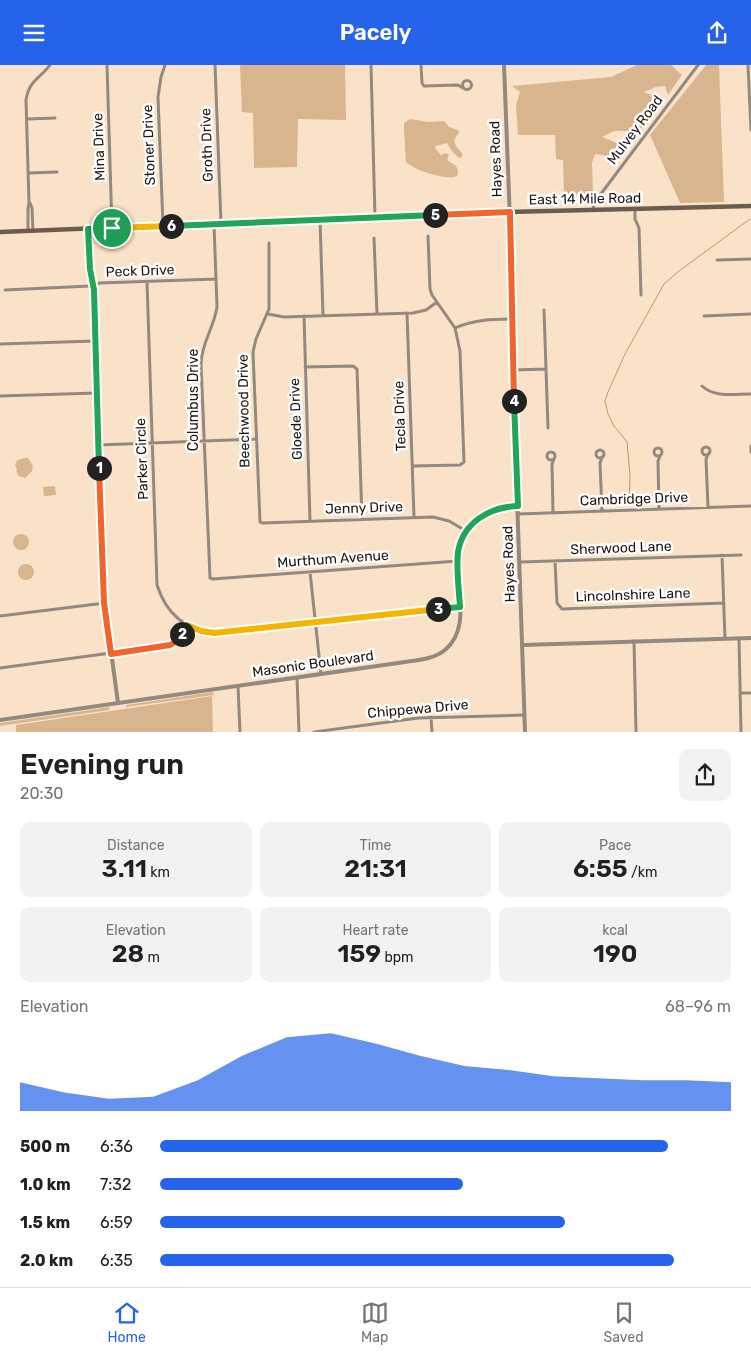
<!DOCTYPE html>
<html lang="en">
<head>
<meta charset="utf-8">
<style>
	body { margin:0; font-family:Rubik,sans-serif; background:#f2f2f2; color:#202124; height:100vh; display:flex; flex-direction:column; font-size:19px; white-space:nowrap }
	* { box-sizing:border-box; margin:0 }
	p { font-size:16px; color:#757577 }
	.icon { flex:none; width:28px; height:28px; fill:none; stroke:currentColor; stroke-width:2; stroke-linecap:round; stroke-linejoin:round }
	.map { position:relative; height:667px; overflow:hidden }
	.panel { display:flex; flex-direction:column; background:#fff; flex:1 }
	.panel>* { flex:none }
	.pin { position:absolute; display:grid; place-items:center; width:42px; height:42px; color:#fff; margin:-21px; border:2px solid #fff; border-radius:50%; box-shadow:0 1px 5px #0007 }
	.km { position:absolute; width:25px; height:25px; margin:-12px; border-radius:50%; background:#222; color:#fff; font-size:14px; line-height:25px; text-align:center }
	.round { display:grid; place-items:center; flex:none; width:52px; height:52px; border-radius:10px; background:#f2f2f2 }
	.overview { display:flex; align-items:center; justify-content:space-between; height:85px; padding:0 20px }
	h1 { font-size:28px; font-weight:600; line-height:38px }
	.figures { display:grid; grid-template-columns:repeat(3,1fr); gap:8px; height:85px; padding:5px 20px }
	.figures div { display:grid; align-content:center; border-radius:10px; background:#f2f2f2; text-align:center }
	.figures b { font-size:25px; font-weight:600 }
	.figures small { font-size:14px; font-weight:400 }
	.figures p { font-size:14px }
	.chart { height:140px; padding:10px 20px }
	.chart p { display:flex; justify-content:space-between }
	.chart svg { width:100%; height:90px; margin-top:5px; fill:#2563eb; opacity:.7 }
	ul { padding:0 20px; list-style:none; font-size:16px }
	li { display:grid; grid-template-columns:80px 60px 1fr; align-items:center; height:38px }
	li i { height:12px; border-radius:6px; background:#2563eb }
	header { display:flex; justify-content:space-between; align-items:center; height:65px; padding:0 20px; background:#2563eb; color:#fff; font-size:22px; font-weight:600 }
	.tabs { display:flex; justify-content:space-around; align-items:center; height:70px; border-top:1px solid #e0e0e0; background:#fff; font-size:14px; color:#757577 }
	.tabs a { display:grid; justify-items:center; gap:2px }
	.tabs .active { color:#2563eb }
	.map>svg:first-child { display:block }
	.green { fill:#d8b58f }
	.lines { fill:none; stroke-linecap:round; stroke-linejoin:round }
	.stream { stroke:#c5955d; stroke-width:1 }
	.minor { stroke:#93897e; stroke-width:3 }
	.tertiary { stroke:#93897e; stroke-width:4 }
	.secondary { stroke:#6b5d4e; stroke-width:4.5 }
	.split-1-casing { stroke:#fff; stroke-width:10 }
	.split-2-casing { stroke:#fff; stroke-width:10 }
	.split-3-casing { stroke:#fff; stroke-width:10 }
	.split-4-casing { stroke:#fff; stroke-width:10 }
	.split-5-casing { stroke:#fff; stroke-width:10 }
	.split-6-casing { stroke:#fff; stroke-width:10 }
	.split-7-casing { stroke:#fff; stroke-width:10 }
	.split-1 { stroke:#22a559; stroke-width:6 }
	.split-2 { stroke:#f0652b; stroke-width:6 }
	.split-3 { stroke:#f5b400; stroke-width:6 }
	.split-4 { stroke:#22a559; stroke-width:6 }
	.split-5 { stroke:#f0652b; stroke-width:6 }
	.split-6 { stroke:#22a559; stroke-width:6 }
	.split-7 { stroke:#f5b400; stroke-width:6 }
	.labels { text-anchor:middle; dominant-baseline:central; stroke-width:5; stroke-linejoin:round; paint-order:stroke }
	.street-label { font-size:14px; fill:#1f170e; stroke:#fff }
</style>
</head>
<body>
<header><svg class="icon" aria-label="menu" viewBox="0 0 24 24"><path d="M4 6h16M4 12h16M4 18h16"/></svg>Pacely<svg class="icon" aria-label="share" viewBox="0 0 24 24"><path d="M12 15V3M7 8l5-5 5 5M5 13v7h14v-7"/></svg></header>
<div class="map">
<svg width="751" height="667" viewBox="0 0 751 667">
	<rect width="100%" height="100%" fill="#fae2c8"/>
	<path class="green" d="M240 0H345L346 55 298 54 297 102 254 103 253 48 242 47Z
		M637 0H671L682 10 668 30 665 21 656 22 644 27 663 35 642 63 629 66H614L602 72 615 77 625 87 615 92 595 89 592 98 593 128 564 130 563 95 556 94 555 70H518L516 40 520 27 512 21 611 12Z
		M706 0H719L724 137 680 138 650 70Z
		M410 54 428 57 444 56 449 62 458 65 459 68C451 75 455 81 462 88V92L459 93 451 85 447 78 436 81 435 83 441 90 446 88 449 90 447 95 456 101 458 106 457 111C447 116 414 105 406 97L404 63V58Z
		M24 393H28L33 401 32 406 25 413 19 411 16 406 17 405 15 399 18 395Z
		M55 421 56 430 44 431 43 422Z
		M13 477a8 8 0 1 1 16 0a8 8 0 1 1-16 0Z
		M18 507a8 8 0 1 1 16 0a8 8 0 1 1-16 0Z
		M213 627 214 630 126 642V640Z
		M212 631 213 667H16V660Z
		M110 642 109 645 0 661V658Z"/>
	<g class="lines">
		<path class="stream" d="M629 437 630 411 627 377 614 361 608 349 605 336 608 327 625 289 664 219 679 206 750 154"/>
		<path class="minor" d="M107 0 112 163
			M215 0 221 158
			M371 0 375 152
			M421 0 422 18 424 21 458 20 463 23
			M748 0 751 65
			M462.5 20a4.5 4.5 0 1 1 9 0a4.5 4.5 0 1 1-9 0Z
			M27 54 55 53
			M29 108 57 107
			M30 138 32 143 33 166
			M593 144 594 138 698 0
			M635 144V154L639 163 641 230
			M320 154 323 250
			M214 159 217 242C214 263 202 276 201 299L210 513 213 514 458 496
			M163 160 158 32 161 12 165 0
			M28 166V144L29 138 26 35C29 15 40 14 50 0
			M374 173 377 249
			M269 178V244L256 274 253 287 260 457 263 458 433 452 449 456 466 466
			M717 195 751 194
			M147 217 157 520C166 548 185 565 214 567L460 542
			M5 225 90 221 100 218 216 214
			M544 245 548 363
			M407 248 414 452
			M268 249 284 252 413 248 426 245 437 237
			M304 251 310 456
			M704 251 751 249
			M455 263C473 255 492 254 511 254
			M0 279 95 276
			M305 302 353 301 357 304 362 454
			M513 305 546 304
			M702 321C715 333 734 329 751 329
			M0 331 97 328
			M99 380 256 374
			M751 381V387
			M702 386a4 4 0 1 1 8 0a4 4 0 1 1-8 0Z
			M654 387a4 4 0 1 1 8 0a4 4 0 1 1-8 0Z
			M596 389a4 4 0 1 1 8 0a4 4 0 1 1-8 0Z
			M547 391a4 4 0 1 1 8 0a4 4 0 1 1-8 0Z
			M413 401 460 400 464 397 460 286 455 263 432 230 430 224 428 171
			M708 442 706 394 708 389
			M659 444 658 396 660 391
			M602 446 600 398 602 392
			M553 448 552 399 554 394
			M518 449 751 441
			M722 490 725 574
			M555 496 557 538 562 544 724 538
			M521 497 741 490
			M310 507 321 609
			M0 551 105 538
			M739 573 741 667
			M634 576 636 667
			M0 603 170 580 177 576 187 560
			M297 613 299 667
			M238 621 240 667
			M740 628H751
			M431 652 432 667
			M314 667 418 653 524 650"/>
		<path class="tertiary" d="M504 0 510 156 511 254 525 667
			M88 164 90 204 94 225 104 534 118 638
			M523 580 751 573
			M0 655 405 597C419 595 434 594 445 585 482 554 436 492 475 456 487 445 502 442 518 441"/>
		<path class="secondary" d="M0 167 473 148 751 141"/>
	</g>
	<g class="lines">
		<g class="split-1-casing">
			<path id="split-1" d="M99 403 94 225 90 204 88 164 112 163"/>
		</g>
		<g class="split-2-casing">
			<path id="split-2" d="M99 403 104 538 111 589 170 580 177 576 182 569"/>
		</g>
		<g class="split-3-casing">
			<path id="split-3" d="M182 569 187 560 201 566 214 568 438 544"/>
		</g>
		<g class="split-4-casing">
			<path id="split-4" d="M438 544 460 542C459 524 456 505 458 487 463 457 490 442 518 441L514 336"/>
		</g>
		<g class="split-5-casing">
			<path id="split-5" d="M435 150 510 147 514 336"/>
		</g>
		<g class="split-6-casing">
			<path id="split-6" d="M171 161 435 150"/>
		</g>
		<g class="split-7-casing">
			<path id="split-7" d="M112 163 171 161"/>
		</g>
		<use href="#split-1" class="split-1"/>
		<use href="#split-2" class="split-2"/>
		<use href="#split-3" class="split-3"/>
		<use href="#split-4" class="split-4"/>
		<use href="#split-5" class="split-5"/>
		<use href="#split-6" class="split-6"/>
		<use href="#split-7" class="split-7"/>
	</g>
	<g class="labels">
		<g class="street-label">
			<text transform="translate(635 65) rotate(-53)">Mulvey Road</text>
			<text transform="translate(149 80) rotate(-92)">Stoner Drive</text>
			<text transform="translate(207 80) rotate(-92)">Groth Drive</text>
			<text transform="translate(99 82) rotate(-92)">Mina Drive</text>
			<text transform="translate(496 94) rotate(-92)">Hayes Road</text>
			<text transform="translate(585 134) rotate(-1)">East 14 Mile Road</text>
			<text transform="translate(140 206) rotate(-2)">Peck Drive</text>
			<text transform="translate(193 335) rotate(-90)">Columbus Drive</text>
			<text transform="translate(244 346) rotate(-91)">Beechwood Drive</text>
			<text transform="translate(400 351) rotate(-92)">Tecla Drive</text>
			<text transform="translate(296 354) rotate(-92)">Gloede Drive</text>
			<text transform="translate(142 394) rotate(-92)">Parker Circle</text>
			<text transform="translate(634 434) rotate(-2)">Cambridge Drive</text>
			<text transform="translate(364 443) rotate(-2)">Jenny Drive</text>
			<text transform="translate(621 483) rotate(-2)">Sherwood Lane</text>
			<text transform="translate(333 494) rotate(-4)">Murthum Avenue</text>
			<text transform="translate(509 499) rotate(-92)">Hayes Road</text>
			<text transform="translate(633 530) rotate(-2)">Lincolnshire Lane</text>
			<text transform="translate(313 599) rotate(-8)">Masonic Boulevard</text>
			<text transform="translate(418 644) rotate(-5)">Chippewa Drive</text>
		</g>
	</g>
</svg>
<div class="pin" style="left:112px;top:163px;background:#1e9e55"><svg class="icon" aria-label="arrive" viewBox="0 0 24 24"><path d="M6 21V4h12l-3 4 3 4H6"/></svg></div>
<b class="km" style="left:99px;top:403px">1</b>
<b class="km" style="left:182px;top:569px">2</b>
<b class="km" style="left:438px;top:544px">3</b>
<b class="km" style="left:514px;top:336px">4</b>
<b class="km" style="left:435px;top:150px">5</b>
<b class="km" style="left:171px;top:161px">6</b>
</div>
<section class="panel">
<div class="overview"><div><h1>Evening run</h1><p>20:30</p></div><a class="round"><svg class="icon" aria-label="share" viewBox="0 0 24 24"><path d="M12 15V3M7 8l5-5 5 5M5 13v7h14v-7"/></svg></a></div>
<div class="figures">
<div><p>Distance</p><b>3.11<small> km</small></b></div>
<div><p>Time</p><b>21:31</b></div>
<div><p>Pace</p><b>6:55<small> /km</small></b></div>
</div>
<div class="figures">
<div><p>Elevation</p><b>28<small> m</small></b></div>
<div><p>Heart rate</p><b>159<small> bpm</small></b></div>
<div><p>kcal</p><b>190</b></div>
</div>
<div class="chart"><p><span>Elevation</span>68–96 m</p>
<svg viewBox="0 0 160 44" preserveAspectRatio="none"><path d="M0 44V30L10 35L20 38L30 37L40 29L50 17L60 8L70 6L80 11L90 17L100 22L110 24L120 27L130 28L140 29L150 29L160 30V44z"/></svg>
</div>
<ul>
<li><b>500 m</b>6:36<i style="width:89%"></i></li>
<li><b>1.0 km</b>7:32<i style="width:53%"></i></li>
<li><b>1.5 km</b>6:59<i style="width:71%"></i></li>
<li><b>2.0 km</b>6:35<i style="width:90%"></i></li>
</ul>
</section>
<nav class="tabs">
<a class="active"><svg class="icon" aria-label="home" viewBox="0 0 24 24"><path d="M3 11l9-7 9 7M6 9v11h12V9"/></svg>Home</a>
<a><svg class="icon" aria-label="map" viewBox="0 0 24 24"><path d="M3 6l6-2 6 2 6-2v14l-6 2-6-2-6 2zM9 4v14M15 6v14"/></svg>Map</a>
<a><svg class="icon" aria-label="saved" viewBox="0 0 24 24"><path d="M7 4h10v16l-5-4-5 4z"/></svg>Saved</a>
</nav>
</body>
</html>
